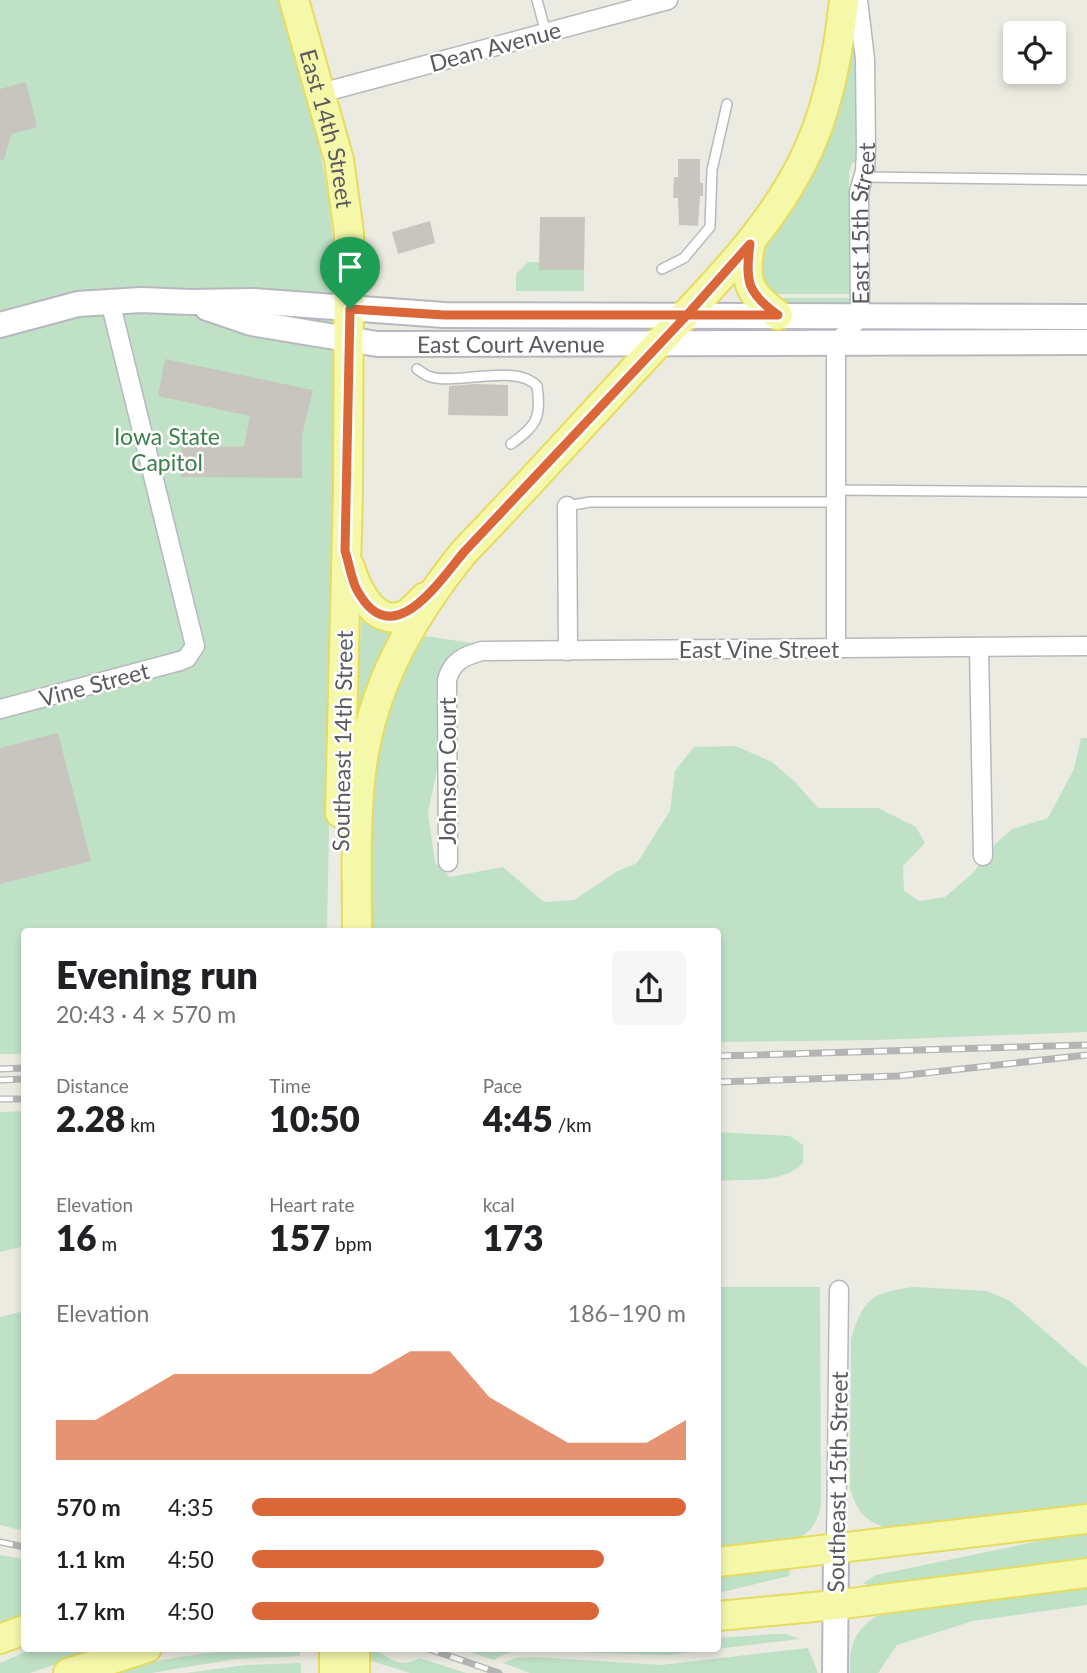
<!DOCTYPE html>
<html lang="en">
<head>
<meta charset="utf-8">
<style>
	body { margin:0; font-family:Lato,sans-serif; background:#f6f6f6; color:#202124; height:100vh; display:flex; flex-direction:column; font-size:26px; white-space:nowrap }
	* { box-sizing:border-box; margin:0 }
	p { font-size:23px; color:#757577 }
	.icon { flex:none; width:38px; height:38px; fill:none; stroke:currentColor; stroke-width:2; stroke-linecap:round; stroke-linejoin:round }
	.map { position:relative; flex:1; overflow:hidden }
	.side { position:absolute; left:21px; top:928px; width:700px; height:724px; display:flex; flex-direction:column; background:#fff; border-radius:7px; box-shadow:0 4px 10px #0003 }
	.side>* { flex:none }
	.buttons { position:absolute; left:1003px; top:21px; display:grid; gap:14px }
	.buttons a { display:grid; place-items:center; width:63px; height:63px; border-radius:7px; background:#fff; box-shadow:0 4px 10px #0003; font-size:35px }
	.pin { position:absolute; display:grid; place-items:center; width:60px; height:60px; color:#fff; margin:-72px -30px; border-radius:50% 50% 50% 0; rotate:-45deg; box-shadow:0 0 7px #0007 }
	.pin .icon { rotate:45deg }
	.round { display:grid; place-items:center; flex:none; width:74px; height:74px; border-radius:7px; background:#f6f6f6 }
	.summary { display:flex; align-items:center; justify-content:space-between; height:119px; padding:0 35px }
	h1 { font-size:38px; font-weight:800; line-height:52px }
	.metrics { display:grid; grid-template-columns:repeat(3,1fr); gap:10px; height:119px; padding:7px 35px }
	.metrics div { display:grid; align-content:center }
	.metrics b { font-size:35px; font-weight:800 }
	.metrics small { font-size:19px; font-weight:400 }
	.metrics p { font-size:19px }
	.chart { height:196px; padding:14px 35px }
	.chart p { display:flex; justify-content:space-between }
	.chart svg { width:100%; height:126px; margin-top:7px; fill:#db6638; opacity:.7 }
	ul { padding:0 35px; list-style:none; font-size:23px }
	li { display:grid; grid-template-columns:112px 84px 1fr; align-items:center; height:52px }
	li i { height:18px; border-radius:9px; background:#db6638 }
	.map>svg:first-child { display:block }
	.green { fill:#bfe2c6 }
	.building { fill:#c7c5be }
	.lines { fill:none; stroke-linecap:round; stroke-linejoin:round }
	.lane-casing { stroke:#b7b8bd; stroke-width:12 }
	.street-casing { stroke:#b7b8bd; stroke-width:21 }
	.secondary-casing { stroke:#b7b8bf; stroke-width:28 }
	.primary-casing { stroke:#e6dc60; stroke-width:32 }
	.lane { stroke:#fff; stroke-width:9 }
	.street { stroke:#fff; stroke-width:18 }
	.secondary { stroke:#fff; stroke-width:24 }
	.primary { stroke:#f5f8a9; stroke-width:28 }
	.rail-casing { stroke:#b4b4b5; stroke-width:7 }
	.rail { stroke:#fff; stroke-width:4.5; stroke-dasharray:13; stroke-linecap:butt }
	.route-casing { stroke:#fff; stroke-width:14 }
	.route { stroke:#db6638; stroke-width:9 }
	.labels { text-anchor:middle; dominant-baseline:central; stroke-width:5; stroke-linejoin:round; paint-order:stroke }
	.street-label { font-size:23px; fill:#5a5b61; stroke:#fff }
	.park-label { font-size:23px; fill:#3a7f4c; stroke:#fff }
</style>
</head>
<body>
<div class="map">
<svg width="1087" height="1673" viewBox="0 0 1087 1673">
	<rect width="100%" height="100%" fill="#ebebe1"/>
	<path class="green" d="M0 0H280C304 85 330 168 334 256L332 682 327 931H24V1054H0Z
		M856 17 858 161 852 163 849 173 850 291 849 294H773L761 292 754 264Z
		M528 262H539L540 270H584V291H516V274Z
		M772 298H848L851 300 846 305 791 306Z
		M697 325H815V336L697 335Z
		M362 614 394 624 366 688 357 725 354 724Z
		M419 635 478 644 461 649 451 657 439 760 428 813 435 862 450 877 503 867 544 902 574 900 616 872 637 863 670 811 675 771 694 747 736 746 772 762 794 781 818 808H878L916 827 925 843 903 866 904 891 919 901 945 897 973 873 993 846 1012 829 1048 818 1074 769 1081 738H1087V1032L875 1040 718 1042V931H368C370 869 366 803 380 742 388 704 404 670 419 635Z
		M24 1111V1246L0 1252V1112Z
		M718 1132 790 1136 803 1145V1163C783 1184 745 1179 718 1181Z
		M718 1287H820L821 1504C819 1518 814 1529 801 1537 788 1544 736 1546 718 1549Z
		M914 1287 987 1291 1010 1301 1087 1368V1505L892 1530C866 1521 859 1516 850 1489L851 1339C863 1299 872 1292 914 1287Z
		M24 1311V1531L0 1525V1317Z
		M1087 1531V1558L901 1585 870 1586 863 1583 876 1575Z
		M0 1555 24 1559V1615L0 1624Z
		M780 1569 790 1570 789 1576 718 1593V1574Z
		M1087 1582V1605L973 1621 897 1645 878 1673H850C849 1647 854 1630 877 1616Z
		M773 1634H786L800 1639 668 1655 520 1650 502 1655 494 1660 461 1649 718 1648V1638Z
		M299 1648 300 1656 236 1659 151 1673H108C173 1655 232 1648 299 1648Z
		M808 1648 818 1673H530L503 1663 515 1658 536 1657 661 1665Z
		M32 1649H102L30 1673H0V1663Z
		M365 1649C389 1649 391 1673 420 1658L466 1673H410L365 1659Z
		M301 1663V1673H186L246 1665Z"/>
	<path class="building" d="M26 82 37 127 11 134 4 160H0V89Z
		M678 159H700V183H703V196H700L698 226 679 225 678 198H673L674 177H678Z
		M540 217H585L584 270H539Z
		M430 221 435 243 398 254 392 232Z
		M165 359 313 390 302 436V478L181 477V446L244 447 250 416 158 396Z
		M475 384 508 385V416L448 415 449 386Z
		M58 733 91 861 0 884V748Z"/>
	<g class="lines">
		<g class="lane-casing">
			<path id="lane" d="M537 0 546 33
				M863 177 1087 180
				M662 269 684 258 710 227 712 170 727 104
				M417 369C421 372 426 376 431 377 458 385 517 363 537 386 542 418 536 426 511 444
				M836 490 1087 492
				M567 506 590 502H836"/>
		</g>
		<g class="street-casing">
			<g id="street">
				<path d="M321 93 668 0"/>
				<path d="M567 506 568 651"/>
				<path id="s1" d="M836 648V344L860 317 859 192 865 171 866 151 865 59 858 0"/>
				<path d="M979 648 983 856"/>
				<path d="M0 709 180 661 187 658 195 646 110 301"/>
				<path d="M448 862 447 680C452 661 464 656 482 651L1087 646"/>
				<path d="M836 1549 839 1290"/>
			</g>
		</g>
		<g class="secondary-casing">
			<g id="secondary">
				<path id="s2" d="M207 308 251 323 377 344 1087 342"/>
				<path d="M0 325 78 304 141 300 191 302 252 301 444 315 1087 317"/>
				<path d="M835 1673 836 1549"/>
			</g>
		</g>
		<g class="primary-casing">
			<g id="primary">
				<path id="s3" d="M294 0 339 160 349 233 348 491 340 813"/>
				<path d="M750 244C744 281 747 292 778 315"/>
				<path d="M350 567C357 591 377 631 408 613 414 609 420 602 425 597"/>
				<path d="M357 931C357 881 355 831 360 782 368 693 409 620 464 552 529 485 592 414 656 346 708 290 763 237 799 169 827 117 838 57 844 0"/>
				<path d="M718 1562 1087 1519"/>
				<path d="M718 1616 835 1605 1087 1573"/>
				<path d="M0 1639 24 1630"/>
				<path d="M68 1673 147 1648"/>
				<path d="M334 1673V1648"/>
				<path d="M355 1673V1648"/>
			</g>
		</g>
		<use href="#lane" class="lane"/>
		<use href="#street" class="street"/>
		<use href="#secondary" class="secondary"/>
		<use href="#primary" class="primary"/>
		<g class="rail-casing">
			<path id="rail" d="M718 1056 1087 1045
				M0 1069 24 1068
				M0 1080 24 1079
				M718 1082 898 1076 1087 1055
				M0 1099H24
				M0 1542 24 1547
				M426 1648 499 1673"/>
		</g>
		<use href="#rail" class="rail"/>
	</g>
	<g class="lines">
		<g class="route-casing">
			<path id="route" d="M350 309 345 551C349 563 351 577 356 588 391 656 437 584 464 552L687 315H778C747 293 745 281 750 244L687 315H444L350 309"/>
		</g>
		<use href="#route" class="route"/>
	</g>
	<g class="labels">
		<g class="street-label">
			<text transform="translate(495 46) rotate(-15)">Dean Avenue</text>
			<text stroke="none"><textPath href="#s3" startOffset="133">East 14th Street</textPath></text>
			<text stroke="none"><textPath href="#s1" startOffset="434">East 15th Street</textPath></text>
			<text stroke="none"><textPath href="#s2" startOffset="308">East Court Avenue</textPath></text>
			<text x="759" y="649">East Vine Street</text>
			<text transform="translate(94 684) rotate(-15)">Vine Street</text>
			<text transform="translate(342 741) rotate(-89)">Southeast 14th Street</text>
			<text transform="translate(447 771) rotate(-90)">Johnson Court</text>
			<text transform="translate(837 1482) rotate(-89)">Southeast 15th Street</text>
		</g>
		<g class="park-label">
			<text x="167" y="436">Iowa State<tspan x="167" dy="26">Capitol</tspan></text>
		</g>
	</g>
</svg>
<div class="buttons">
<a><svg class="icon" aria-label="locate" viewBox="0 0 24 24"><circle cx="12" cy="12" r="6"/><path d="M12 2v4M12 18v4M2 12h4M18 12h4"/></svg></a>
</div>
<div class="pin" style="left:350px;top:309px;background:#1e9e55"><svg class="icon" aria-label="arrive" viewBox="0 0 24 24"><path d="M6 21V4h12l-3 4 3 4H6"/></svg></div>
<section class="side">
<div class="summary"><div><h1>Evening run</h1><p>20:43 · 4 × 570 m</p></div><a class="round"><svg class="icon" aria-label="share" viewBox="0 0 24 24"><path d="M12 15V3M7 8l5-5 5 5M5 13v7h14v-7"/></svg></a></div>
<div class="metrics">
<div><p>Distance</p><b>2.28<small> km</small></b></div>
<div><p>Time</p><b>10:50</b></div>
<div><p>Pace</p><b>4:45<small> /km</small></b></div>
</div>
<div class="metrics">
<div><p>Elevation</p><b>16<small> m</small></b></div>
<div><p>Heart rate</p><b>157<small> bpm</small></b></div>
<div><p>kcal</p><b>173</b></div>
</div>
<div class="chart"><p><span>Elevation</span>186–190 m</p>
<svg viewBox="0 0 160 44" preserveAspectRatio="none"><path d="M0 44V30L10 30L20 22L30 14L40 14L50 14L60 14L70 14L80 14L90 6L100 6L110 22L120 30L130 38L140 38L150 38L160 30V44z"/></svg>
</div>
<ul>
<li><b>570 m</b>4:35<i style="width:100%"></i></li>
<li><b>1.1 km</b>4:50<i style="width:81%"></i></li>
<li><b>1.7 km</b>4:50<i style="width:80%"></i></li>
</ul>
</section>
</div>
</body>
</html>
